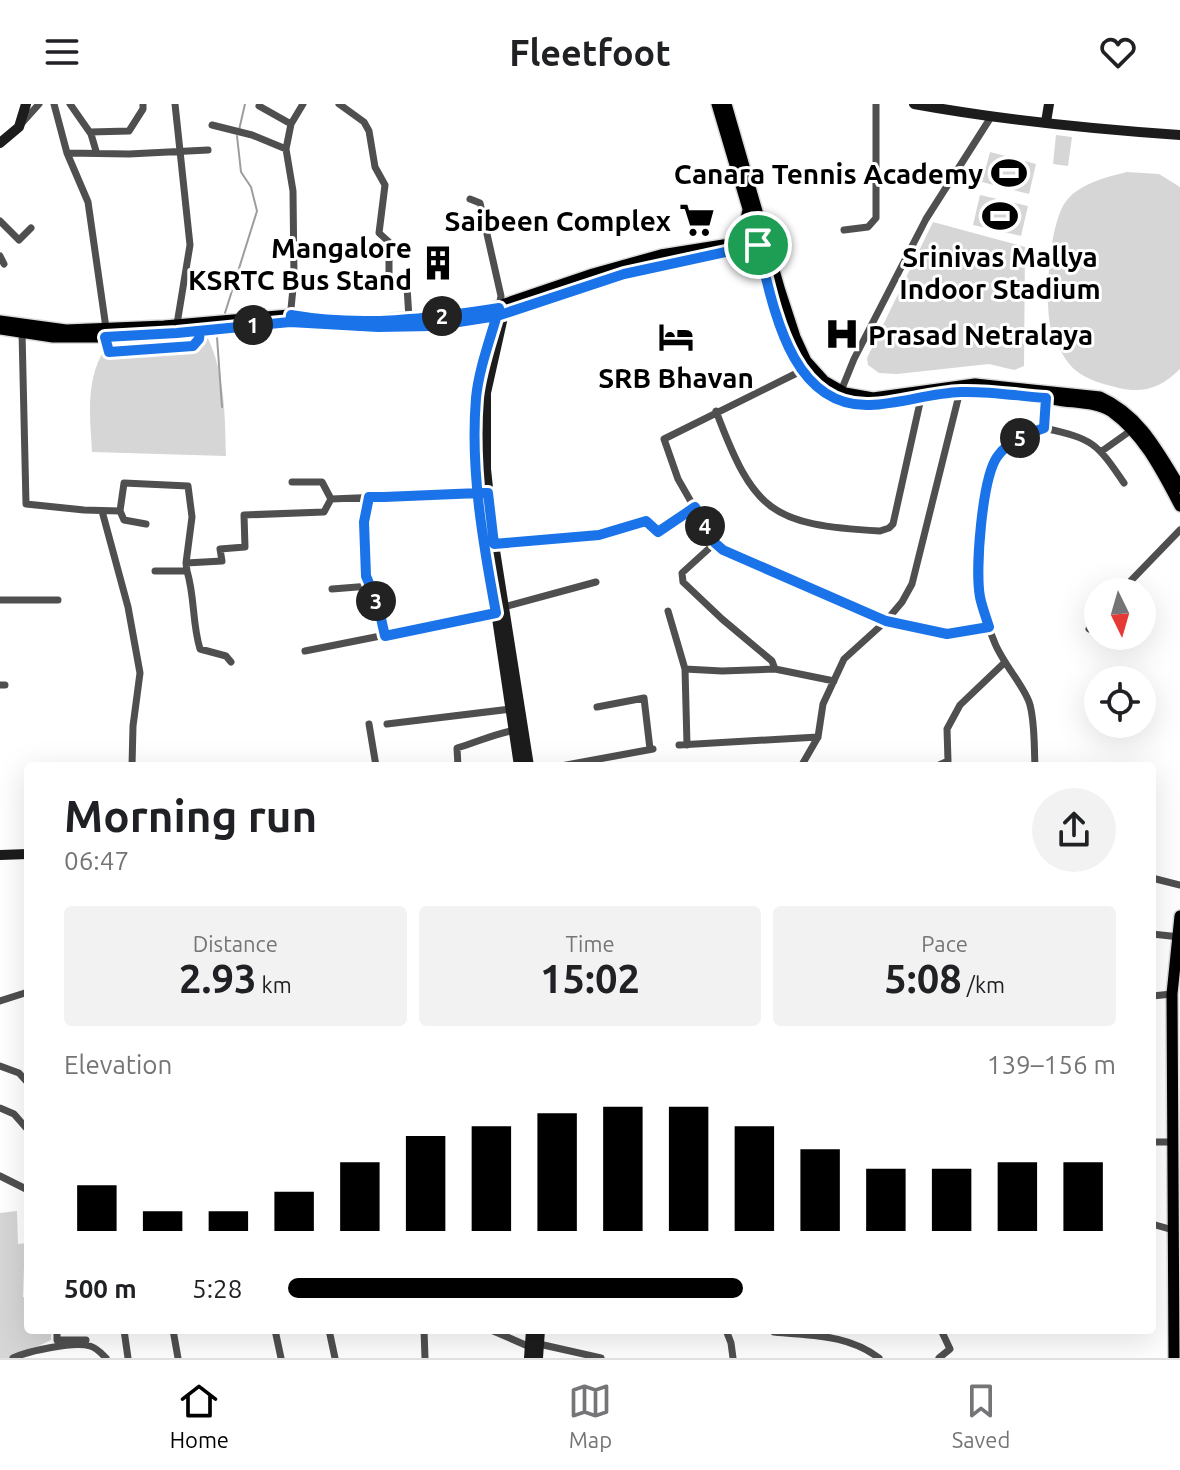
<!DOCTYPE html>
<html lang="en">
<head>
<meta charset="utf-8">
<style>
	body { margin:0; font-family:Ubuntu,sans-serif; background:#f2f2f2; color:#202124; height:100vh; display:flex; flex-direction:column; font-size:30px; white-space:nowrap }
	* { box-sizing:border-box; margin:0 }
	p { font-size:26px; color:#757577 }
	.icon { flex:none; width:44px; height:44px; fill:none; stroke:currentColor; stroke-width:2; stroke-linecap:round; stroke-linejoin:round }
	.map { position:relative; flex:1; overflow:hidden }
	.side { position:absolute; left:24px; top:658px; width:1132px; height:572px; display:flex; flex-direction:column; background:#fff; border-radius:8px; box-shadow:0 8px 32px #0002 }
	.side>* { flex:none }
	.needle { width:52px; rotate:175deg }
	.controls { position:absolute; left:1084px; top:474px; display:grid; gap:16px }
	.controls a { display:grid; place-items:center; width:72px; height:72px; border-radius:50%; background:#fff; box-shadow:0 8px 32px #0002; font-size:40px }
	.pin { position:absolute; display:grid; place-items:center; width:68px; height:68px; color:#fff; margin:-34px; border:4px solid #fff; border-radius:50%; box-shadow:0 2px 8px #0007 }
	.km { position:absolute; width:40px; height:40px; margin:-20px; border-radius:50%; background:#222; color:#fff; font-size:22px; line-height:40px; text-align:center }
	.round { display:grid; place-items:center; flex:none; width:84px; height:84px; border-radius:42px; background:#f2f2f2 }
	.head { display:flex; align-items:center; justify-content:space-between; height:136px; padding:0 40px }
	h1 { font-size:44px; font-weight:700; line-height:60px }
	.stats { display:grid; grid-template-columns:repeat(3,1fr); gap:12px; height:136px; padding:8px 40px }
	.stats div { display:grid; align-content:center; border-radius:8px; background:#f2f2f2; text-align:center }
	.stats b { font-size:40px; font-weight:700 }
	.stats small { font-size:22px; font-weight:400 }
	.stats p { font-size:22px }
	.chart { height:224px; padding:16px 40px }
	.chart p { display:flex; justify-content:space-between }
	.chart svg { width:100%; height:144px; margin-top:8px; stroke:#000; stroke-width:6 }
	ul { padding:0 40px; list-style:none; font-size:26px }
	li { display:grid; grid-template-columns:128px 96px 1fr; align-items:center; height:60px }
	li i { height:20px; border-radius:10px; background:#000 }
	header { display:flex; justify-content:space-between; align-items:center; height:104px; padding:0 40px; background:#fff; font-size:36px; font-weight:700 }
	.dock { display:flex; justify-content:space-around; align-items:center; height:112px; border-top:2px solid #e0e0e0; background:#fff; font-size:22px; color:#757577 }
	.dock a { display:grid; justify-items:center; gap:4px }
	.dock .current { color:#000 }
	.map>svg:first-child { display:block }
	.green { fill:#d6d6d6 }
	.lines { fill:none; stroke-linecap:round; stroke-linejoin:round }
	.stream { stroke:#9d9d9d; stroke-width:2 }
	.primary-casing { stroke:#dbdbdb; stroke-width:14 }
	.street { stroke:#4f4f4f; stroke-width:7 }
	.secondary { stroke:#1c1c1c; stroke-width:10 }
	.primary { stroke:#000; stroke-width:11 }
	.route-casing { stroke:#fff; stroke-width:16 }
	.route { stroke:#1a73e8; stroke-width:10 }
	.labels { text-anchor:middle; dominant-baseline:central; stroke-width:6; stroke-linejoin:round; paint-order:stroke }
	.poi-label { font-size:28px; font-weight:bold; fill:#000; stroke:#fff; text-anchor:end }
</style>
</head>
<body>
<header><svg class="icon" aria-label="menu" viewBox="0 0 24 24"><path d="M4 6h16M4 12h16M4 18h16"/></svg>Fleetfoot<svg class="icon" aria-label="heart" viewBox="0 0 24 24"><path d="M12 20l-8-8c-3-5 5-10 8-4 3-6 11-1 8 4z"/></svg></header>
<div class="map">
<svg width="1180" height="1254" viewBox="0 0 1180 1254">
	<rect width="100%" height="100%" fill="#fff"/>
	<path class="green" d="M1056 31 1072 33 1068 62 1053 60Z
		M990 48 1036 60 1029 90 982 78Z
		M1127 68 1159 70 1180 83V265C1162 283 1144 290 1119 284 1104 280 1086 276 1074 265 1066 258 1055 238 1052 229 1043 202 1049 117 1067 96 1081 79 1107 73 1127 68Z
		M980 91 1028 102 1021 132 973 121Z
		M933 118 1025 143 1024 262 1014 266 989 260 897 270 879 269 868 261 867 254Z
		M207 232C225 270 225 310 226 352L92 348C90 312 85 275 106 243 140 239 174 238 207 232Z
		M17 1107 18 1140 28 1139V1161L24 1162 23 1193 28 1194V1226H51V1236L14 1254H0V1109Z"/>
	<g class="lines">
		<path class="stream" d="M239 26 245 0
			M225 209 257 107 251 83 241 68 237 32
			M217 233 222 303"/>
		<g class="primary-casing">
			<path id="primary" d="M717 0 791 250C842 333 886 291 960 288 992 287 1027 292 1058 296 1076 299 1097 298 1112 308 1144 331 1162 368 1180 402
				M726 0 780 187 795 233 806 257 824 277 845 289 873 294 975 280 1100 293C1140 311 1158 347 1180 383
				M730 140 744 124 748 106
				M490 205 593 170 661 151 736 139
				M391 215 458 211
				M0 217 66 226 164 222 290 211
				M0 225 53 233H109L177 229 290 218 378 223 433 222 499 211 624 170 767 138
				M1174 1254 1172 890 1180 812"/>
		</g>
		<path class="street" d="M54 0 67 49 88 98 106 224
			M70 0 91 30 96 47
			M175 0 190 141 177 220
			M339 0 364 18 369 27 375 63 385 81 379 129 389 138V176L407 183 409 214
			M259 2 291 20
			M22 19 39 0
			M212 21 252 31 286 45
			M90 28 129 27 143 5V0
			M67 49 129 50 208 46
			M470 95 480 99 501 192 499 203
			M0 117 19 136 31 124
			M844 126 868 123 876 114V0
			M0 152 4 160
			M290 215 294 174 293 87 286 45 291 20 303 0
			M22 228 26 400 84 406 120 407
			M105 233 109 248 193 242 197 240 200 227
			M801 267 664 335 678 375 709 429 723 446 886 517 947 530 989 523
			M841 287 854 255 926 115 991 13
			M716 307C754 408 771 421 880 427L889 424 893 420 921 294
			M1044 324C1093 335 1096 338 1124 379
			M1102 347 1133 325
			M292 378H322L331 395 482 389
			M369 393 364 418 366 472 378 501 385 532
			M102 407 128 503 140 569 133 622 132 662
			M146 420 124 416 120 407 124 379 188 382 192 413 186 459 187 467H155
			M715 439 682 469 683 478 722 515 772 557 775 565
			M494 440 599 431 646 417 658 428 695 403
			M186 459 222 457 220 445 245 443 244 411 324 408 331 395
			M187 467C195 493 192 519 200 545L226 552 231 558
			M332 485 370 482
			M1120 488 1180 426
			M0 496H58
			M504 503 596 478
			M668 507 685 565 687 641
			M1089 525 1098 515
			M305 547 496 509
			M685 565 722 567 775 565 834 577
			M0 581H5
			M597 603 644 594 650 645
			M369 620 376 662
			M387 620 511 605
			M679 641 818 633
			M458 662 457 644C477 638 494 630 515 626
			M561 662 653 645
			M804 662 803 659 818 633 823 600 844 555 886 517 902 498 912 480 960 287
			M937 662 948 657 947 625 960 601 1003 560
			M1035 662C1034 643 1035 620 1030 601 1026 584 1002 559 994 537 988 523 982 506 980 491 976 461 982 376 998 352 1008 337 1028 330 1044 324L1046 294
			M1152 774 1180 781
			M1152 830 1180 833
			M1152 892 1172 890
			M0 897 28 888
			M0 962 19 969 28 979
			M0 1004 14 1010 28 1026
			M1152 1038H1174
			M0 1072 28 1086
			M1152 1120 1173 1126
			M57 1226V1236H86
			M124 1226 128 1254
			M173 1226 178 1254
			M275 1226 281 1254
			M329 1226 335 1254
			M424 1226 425 1254
			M491 1226 530 1243
			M726 1226 731 1239 733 1254
			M774 1228C812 1232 847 1230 879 1254
			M539 1240 601 1254
			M13 1254C28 1247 74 1237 90 1242 97 1244 101 1249 106 1254
			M939 1254 950 1245 941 1226"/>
		<path class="secondary" d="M914 0C1002 16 1091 25 1180 31
			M1046 18 1049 0
			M0 39 19 23 26 0
			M505 204 486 289V365L494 440 529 662
			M498 206 476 292V373L519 662
			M0 751 28 750
			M529 1254 531 1226
			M538 1254 540 1226"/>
		<use href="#primary" class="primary"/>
	</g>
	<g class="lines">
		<g class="route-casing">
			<path id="route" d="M758 141 624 170 497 212 433 222 378 223 290 218 177 229 105 233 109 248 193 242 199 235 200 227 290 218 291 211C359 223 431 215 499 204 491 233 479 264 476 294 470 365 483 439 496 509L385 532 378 501 366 472 364 418 369 393H384L479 389H488L494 440 599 431 646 417 658 428 695 403 715 439 723 446 886 517 947 530 989 523C986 513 982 503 980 493 975 466 982 375 997 353 1008 337 1027 330 1044 324L1046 294C1018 292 989 287 961 288 930 289 900 300 870 301 789 304 773 200 758 141"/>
		</g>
		<use href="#route" class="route"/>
	</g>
	<defs>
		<g id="stadium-bare" transform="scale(2.76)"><path d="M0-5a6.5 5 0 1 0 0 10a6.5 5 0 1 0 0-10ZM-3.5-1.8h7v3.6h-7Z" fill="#000" stroke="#fff" stroke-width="2.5" paint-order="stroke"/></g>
		<g id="supermarket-bare" transform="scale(2.76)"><path d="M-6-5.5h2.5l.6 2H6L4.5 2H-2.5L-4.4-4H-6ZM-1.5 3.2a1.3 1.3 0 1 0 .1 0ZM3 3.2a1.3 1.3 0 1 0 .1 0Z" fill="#000" stroke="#fff" stroke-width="2.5" paint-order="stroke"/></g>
		<g id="building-bare" transform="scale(2.76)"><path d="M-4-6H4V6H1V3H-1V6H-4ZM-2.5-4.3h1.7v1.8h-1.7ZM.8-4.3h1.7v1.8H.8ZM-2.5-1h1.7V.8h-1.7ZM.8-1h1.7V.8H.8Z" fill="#000" stroke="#fff" stroke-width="2.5" paint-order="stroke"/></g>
		<g id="hospital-bare" transform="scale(2.76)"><path d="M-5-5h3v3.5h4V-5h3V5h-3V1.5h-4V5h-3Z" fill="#000" stroke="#fff" stroke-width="2.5" paint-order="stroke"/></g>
		<g id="hotel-bare" transform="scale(2.76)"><path d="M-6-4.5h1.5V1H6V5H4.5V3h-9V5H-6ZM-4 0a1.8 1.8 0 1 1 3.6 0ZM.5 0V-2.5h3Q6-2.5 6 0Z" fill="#000" stroke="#fff" stroke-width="2.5" paint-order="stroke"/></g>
	</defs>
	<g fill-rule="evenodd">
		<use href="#stadium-bare" x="1009" y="69"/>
		<use href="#stadium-bare" x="1000" y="112"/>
		<use href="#supermarket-bare" x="697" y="116"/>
		<use href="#building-bare" x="438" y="159"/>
		<use href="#hospital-bare" x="842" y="230"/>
		<use href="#hotel-bare" x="676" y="233"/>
	</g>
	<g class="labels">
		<g class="poi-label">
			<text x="983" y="69">Canara Tennis Academy</text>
			<text x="671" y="116">Saibeen Complex</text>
			<text x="412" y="143">Mangalore<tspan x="412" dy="32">KSRTC Bus Stand</tspan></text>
			<text x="1000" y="152" text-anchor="middle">Srinivas Mallya<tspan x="1000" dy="32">Indoor Stadium</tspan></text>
			<text x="868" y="230" text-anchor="start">Prasad Netralaya</text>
			<text x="676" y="273" text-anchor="middle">SRB Bhavan</text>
		</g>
	</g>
</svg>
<div class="controls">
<a><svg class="needle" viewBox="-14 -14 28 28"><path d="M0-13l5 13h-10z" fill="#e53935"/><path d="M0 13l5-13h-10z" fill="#757577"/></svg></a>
<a><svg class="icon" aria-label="locate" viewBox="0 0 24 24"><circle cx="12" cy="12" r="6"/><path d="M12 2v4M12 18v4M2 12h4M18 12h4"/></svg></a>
</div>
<div class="pin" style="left:758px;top:141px;background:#1e9e55"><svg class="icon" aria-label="arrive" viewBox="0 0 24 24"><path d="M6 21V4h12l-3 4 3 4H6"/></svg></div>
<b class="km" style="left:253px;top:221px">1</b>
<b class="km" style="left:442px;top:212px">2</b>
<b class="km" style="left:376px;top:497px">3</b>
<b class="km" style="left:705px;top:422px">4</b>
<b class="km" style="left:1020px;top:334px">5</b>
<section class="side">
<div class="head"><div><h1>Morning run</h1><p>06:47</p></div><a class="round"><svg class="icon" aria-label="share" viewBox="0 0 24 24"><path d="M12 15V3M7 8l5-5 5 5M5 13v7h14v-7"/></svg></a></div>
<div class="stats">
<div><p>Distance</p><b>2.93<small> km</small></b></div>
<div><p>Time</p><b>15:02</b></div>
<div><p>Pace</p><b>5:08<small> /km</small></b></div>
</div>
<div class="chart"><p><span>Elevation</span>139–156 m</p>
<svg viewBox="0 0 160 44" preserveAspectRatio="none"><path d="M5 44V30M15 44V38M25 44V38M35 44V32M45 44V23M55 44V15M65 44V12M75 44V8M85 44V6M95 44V6M105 44V12M115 44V19M125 44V25M135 44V25M145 44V23M155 44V23"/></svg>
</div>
<ul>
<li><b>500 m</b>5:28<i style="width:55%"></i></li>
</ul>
</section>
</div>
<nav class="dock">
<a class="current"><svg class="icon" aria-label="home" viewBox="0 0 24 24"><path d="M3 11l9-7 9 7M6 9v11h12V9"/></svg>Home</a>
<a><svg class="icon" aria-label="map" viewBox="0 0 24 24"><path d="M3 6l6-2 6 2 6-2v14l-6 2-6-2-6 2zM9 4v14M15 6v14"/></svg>Map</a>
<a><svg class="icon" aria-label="saved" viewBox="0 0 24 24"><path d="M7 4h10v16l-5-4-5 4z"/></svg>Saved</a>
</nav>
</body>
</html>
